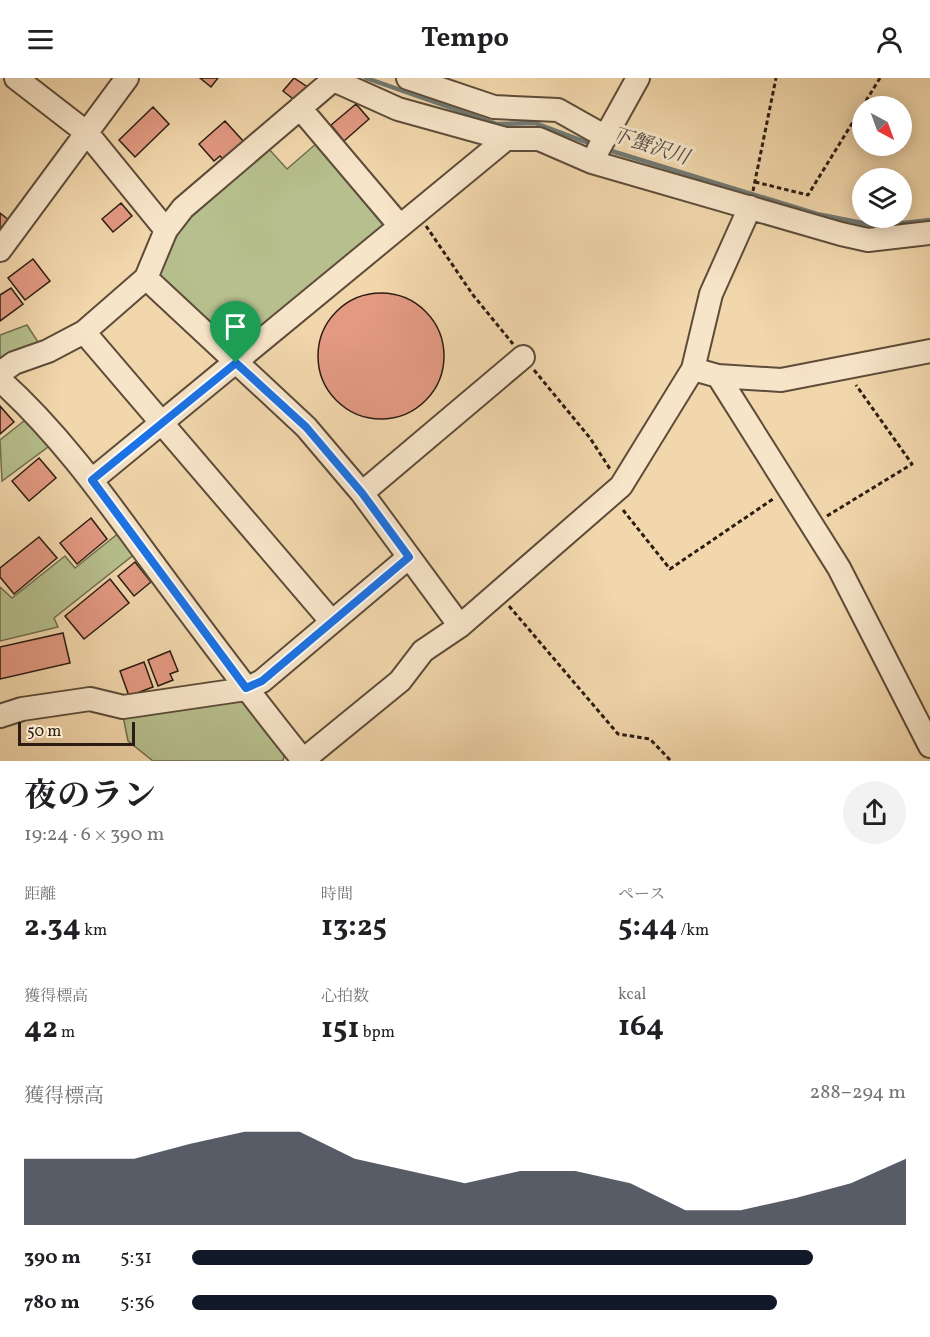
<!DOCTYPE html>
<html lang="ja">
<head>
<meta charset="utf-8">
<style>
	body { margin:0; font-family:Vollkorn,"Noto Serif JP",serif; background:#f2f2f2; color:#202124; height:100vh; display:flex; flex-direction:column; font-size:22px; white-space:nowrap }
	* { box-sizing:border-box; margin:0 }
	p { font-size:20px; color:#757577 }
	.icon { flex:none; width:33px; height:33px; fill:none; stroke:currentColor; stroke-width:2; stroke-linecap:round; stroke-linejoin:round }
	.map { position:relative; height:683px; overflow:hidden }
	.details { display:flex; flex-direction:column; background:#fff; flex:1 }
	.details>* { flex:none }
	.needle { width:39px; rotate:139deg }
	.tools { position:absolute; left:852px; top:18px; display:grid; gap:12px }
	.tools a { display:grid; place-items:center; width:60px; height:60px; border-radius:50%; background:#fff; box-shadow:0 3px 15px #0003; font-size:30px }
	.scale { position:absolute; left:18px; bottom:15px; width:117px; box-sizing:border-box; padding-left:6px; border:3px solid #2b1d13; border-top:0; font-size:16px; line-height:21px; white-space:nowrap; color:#2b1d13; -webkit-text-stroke:4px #f7e5c9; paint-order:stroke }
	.pin { position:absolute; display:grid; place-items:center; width:51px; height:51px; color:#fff; margin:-62px -26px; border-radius:50% 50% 50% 0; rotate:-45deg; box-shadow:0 0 6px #0007 }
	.pin .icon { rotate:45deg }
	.round { display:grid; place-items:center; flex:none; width:63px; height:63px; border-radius:32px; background:#f2f2f2 }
	.headline { display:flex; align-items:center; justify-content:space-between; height:102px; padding:0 24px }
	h1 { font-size:33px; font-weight:700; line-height:45px }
	.stats { display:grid; grid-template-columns:repeat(3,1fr); gap:9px; height:102px; padding:6px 24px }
	.stats div { display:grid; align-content:center }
	.stats b { font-size:30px; font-weight:700 }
	.stats small { font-size:16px; font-weight:400 }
	.stats p { font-size:16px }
	.chart { height:168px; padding:12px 24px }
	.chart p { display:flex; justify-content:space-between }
	.chart svg { width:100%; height:108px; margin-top:6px; fill:#111827; opacity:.7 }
	ul { padding:0 24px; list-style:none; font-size:20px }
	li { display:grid; grid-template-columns:96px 72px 1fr; align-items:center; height:45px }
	li i { height:15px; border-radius:8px; background:#111827 }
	header { display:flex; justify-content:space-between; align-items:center; height:78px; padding:0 24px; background:#fff; font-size:27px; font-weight:700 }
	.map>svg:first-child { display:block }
	.green { fill:#b6bf8d; stroke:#706e50; stroke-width:1.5 }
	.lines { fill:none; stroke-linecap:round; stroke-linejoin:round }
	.stream { stroke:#707973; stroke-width:4.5 }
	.building { fill:#e39a83; stroke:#2b1d13; stroke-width:1.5 }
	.minor-casing { stroke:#5d4c39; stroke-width:26 }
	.path { stroke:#2b1d13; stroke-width:3; stroke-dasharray:4.5 3; stroke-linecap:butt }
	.minor { stroke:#f7e5c9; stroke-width:22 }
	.route-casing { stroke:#fff; stroke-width:12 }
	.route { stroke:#1a73e8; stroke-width:8 }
	.labels { text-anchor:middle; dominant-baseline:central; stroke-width:6; stroke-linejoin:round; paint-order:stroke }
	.water-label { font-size:20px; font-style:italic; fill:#4e4b43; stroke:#f7e5c9 }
</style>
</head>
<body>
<header><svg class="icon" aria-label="menu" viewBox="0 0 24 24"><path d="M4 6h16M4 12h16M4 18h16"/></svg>Tempo<svg class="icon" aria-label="person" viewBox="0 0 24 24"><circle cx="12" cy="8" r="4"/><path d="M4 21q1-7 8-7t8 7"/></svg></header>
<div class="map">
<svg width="930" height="683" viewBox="0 0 930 683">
	<rect width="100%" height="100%" fill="#f2d7ac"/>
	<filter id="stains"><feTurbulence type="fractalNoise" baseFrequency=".00333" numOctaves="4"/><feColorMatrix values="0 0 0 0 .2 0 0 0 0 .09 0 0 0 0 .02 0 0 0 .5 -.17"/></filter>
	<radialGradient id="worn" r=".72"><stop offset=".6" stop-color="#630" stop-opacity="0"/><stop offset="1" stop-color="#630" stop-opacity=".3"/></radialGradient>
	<path class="green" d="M317 65 382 141V150L240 268H231L159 197 184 142 268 70 287 91Z
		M27 247 40 267 0 281V257Z
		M29 339 52 366 2 403 0 362Z
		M120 454 136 475 54 540 58 549 0 563V509L12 520 65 478 75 490Z
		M235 620 246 623 285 674 283 683H153L128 663 122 633Z"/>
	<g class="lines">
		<path class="stream" d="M366 0 497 46 535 45 594 67
			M605 71 817 136 877 148 930 142"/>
	</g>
	<path class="building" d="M200 0H218L211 9Z
		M294 0 309 10 297 24 283 13Z
		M356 26 369 41 344 63 331 47Z
		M153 29 169 46 135 79 119 62Z
		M225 43 244 64 223 81 220 78 214 83 199 66Z
		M121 125 132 138 113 154 102 141Z
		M0 135 9 142 0 153Z
		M33 181 50 203 25 222 8 200Z
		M11 210 23 226 0 243V217Z
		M318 278a63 63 0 1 1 126 0a63 63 0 1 1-126 0Z
		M0 328 14 344 0 356Z
		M39 380 56 400 29 423 12 403Z
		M91 440 107 461 77 486 60 465Z
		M39 459 57 480 14 516 0 499V490Z
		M135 484 151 504 134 518 118 498Z
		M110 501 129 525 84 561 65 538Z
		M63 555 70 585 0 601V569Z
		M170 573 178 593 170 596 173 602 158 608 148 582Z
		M144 584 153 609 129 618 120 593Z"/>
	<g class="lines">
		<g class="minor-casing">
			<path id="minor" d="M16 0 87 55 166 152
				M329 0 398 31 506 61H539L592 84 841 156 868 162 930 155
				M408 0 494 29 558 32 606 59
				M300 30 400 148
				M598 72 638 0
				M750 129 711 216 693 291 718 298 781 302 930 273
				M0 172 127 0
				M146 200 306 349 362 415 460 548
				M84 254 332 544
				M0 295 14 285 48 273 84 254 146 200 166 152 183 130 333 2
				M718 298 839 490 930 668
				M0 302C58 354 103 417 149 480 199 548 250 616 303 682
				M92 402 506 61
				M362 415 523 279
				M0 638 22 631 90 621 123 629 246 611 262 603 409 479
				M302 683 400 603 423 573 460 548 621 408 693 291"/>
		</g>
		<path class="path" d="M755 104 808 117 880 0
			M753 113 776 0
			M426 148 473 217 513 266
			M534 292 590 360 610 391
			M623 432 670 491 773 421
			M827 438 912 386 856 307
			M509 528 618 656 650 661 671 683"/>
		<use href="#minor" class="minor"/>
	</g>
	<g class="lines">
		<g class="route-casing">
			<path id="route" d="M236 285 306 349 362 415 409 479 262 603 246 610 92 402Z"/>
		</g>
		<use href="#route" class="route"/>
	</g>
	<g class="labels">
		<g class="water-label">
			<text transform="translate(650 69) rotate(18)">下蟹沢川</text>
		</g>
	</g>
	<rect width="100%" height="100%" filter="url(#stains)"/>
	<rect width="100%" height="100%" fill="url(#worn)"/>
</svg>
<div class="tools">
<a><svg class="needle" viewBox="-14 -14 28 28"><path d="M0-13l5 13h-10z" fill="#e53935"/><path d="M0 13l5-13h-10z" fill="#757577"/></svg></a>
<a><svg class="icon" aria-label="layers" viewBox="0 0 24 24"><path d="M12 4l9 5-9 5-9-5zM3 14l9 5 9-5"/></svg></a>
</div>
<div class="scale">50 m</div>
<div class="pin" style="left:236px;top:285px;background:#1e9e55"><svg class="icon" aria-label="arrive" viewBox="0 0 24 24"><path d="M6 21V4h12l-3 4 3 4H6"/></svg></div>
</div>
<section class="details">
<div class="headline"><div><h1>夜のラン</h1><p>19:24 · 6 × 390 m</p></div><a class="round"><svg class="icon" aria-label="share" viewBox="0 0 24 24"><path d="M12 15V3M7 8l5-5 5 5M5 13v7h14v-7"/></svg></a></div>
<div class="stats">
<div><p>距離</p><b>2.34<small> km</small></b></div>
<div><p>時間</p><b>13:25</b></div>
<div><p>ペース</p><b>5:44<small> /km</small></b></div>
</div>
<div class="stats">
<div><p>獲得標高</p><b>42<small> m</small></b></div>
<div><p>心拍数</p><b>151<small> bpm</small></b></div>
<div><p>kcal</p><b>164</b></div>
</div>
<div class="chart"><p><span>獲得標高</span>288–294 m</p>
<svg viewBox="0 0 160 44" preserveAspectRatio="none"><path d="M0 44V17L10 17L20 17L30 11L40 6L50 6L60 17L70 22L80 27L90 22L100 22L110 27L120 38L130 38L140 33L150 27L160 17V44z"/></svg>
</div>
<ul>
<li><b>390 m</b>5:31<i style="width:87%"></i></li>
<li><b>780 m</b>5:36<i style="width:82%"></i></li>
</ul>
</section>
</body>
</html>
